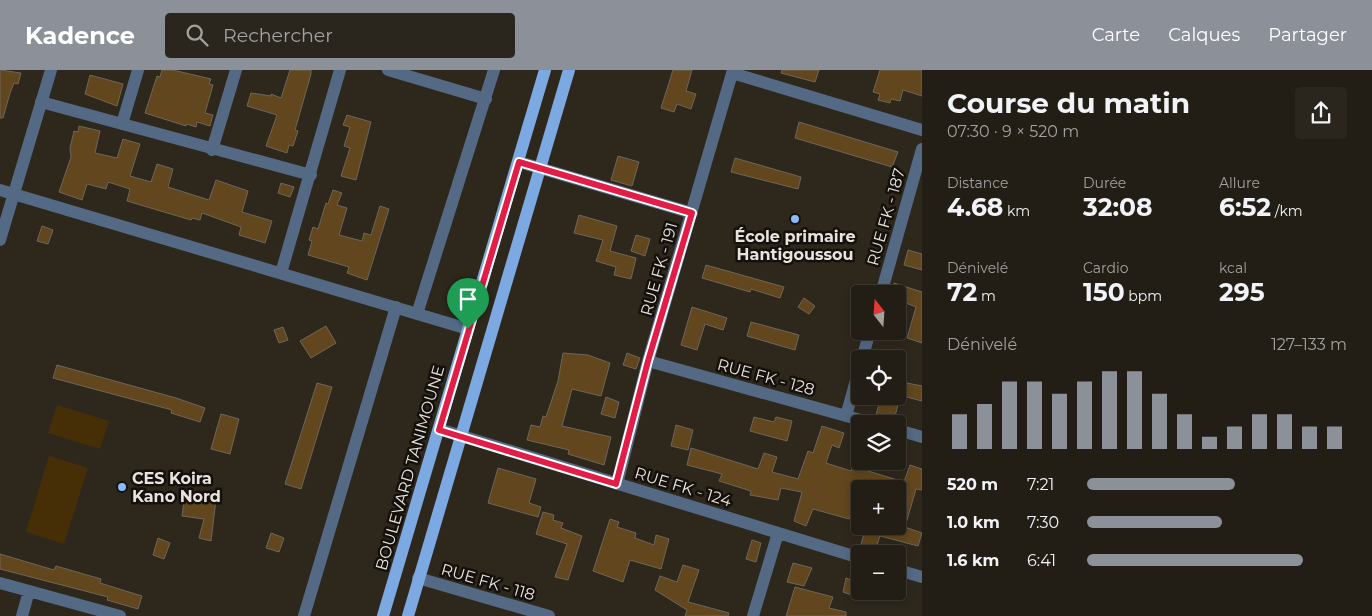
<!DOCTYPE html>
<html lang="fr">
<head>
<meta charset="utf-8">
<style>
	body { margin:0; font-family:Montserrat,sans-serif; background:#2a261e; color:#f1f3f6; height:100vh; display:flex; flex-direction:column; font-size:19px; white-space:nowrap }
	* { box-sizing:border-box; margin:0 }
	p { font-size:16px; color:#a2a2a0 }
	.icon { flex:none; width:28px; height:28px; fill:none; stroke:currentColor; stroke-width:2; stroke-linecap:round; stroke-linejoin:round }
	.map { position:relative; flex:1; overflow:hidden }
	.panel { display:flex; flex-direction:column; background:#221d15; width:450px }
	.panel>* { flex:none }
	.needle { width:32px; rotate:343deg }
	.controls { position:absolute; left:851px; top:215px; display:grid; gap:10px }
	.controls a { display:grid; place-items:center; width:55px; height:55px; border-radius:5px; background:#221d15; box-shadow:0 2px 8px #0003,0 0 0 1px #3f3b34; font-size:25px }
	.pin { position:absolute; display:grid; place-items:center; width:42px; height:42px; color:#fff; margin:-51px -21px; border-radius:50% 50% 50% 0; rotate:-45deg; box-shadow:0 0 5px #0007 }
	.pin .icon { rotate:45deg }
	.round { display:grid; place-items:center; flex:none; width:52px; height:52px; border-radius:5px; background:#2a261e }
	.overview { display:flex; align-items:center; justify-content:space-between; height:85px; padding:0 25px }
	h1 { font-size:28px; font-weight:700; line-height:38px }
	.stats { display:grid; grid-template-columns:repeat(3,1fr); gap:8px; height:85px; padding:5px 25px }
	.stats div { display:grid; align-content:center }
	.stats b { font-size:25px; font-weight:700 }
	.stats small { font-size:14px; font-weight:400 }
	.stats p { font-size:14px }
	.chart { height:140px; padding:10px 25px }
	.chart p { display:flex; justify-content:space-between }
	.chart svg { width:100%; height:90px; margin-top:5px; stroke:#8c9099; stroke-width:6 }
	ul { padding:0 25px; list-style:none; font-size:16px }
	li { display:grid; grid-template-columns:80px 60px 1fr; align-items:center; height:38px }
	li i { height:12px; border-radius:6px; background:#8c9099 }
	header { display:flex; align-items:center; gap:30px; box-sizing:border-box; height:70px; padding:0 25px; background:#8c9099; color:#fff }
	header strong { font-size:24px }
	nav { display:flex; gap:28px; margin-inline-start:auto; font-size:18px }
	.search { width:350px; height:45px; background:#2a261e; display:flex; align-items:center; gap:12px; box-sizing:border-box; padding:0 18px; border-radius:5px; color:#a2a2a0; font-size:19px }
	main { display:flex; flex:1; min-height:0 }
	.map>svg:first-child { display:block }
	.green { fill:#462f07 }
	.building { fill:#61461e; stroke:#6f665a }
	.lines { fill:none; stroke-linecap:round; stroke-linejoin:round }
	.minor { stroke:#536984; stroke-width:12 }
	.major { stroke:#7ca9e1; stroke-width:12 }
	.route-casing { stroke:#fff; stroke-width:10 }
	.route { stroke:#e11d48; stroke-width:6 }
	.poi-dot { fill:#87bbfc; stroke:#14100c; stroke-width:2 }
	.labels { text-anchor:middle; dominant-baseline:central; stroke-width:5; stroke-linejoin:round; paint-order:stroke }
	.street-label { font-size:16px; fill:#e9e3dd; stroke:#14100c }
	.poi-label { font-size:16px; font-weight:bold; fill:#e9e3dd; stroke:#14100c }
</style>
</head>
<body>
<header>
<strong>Kadence</strong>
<div class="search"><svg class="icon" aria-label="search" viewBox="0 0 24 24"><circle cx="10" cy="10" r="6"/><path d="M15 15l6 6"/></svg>Rechercher</div>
<nav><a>Carte</a><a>Calques</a><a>Partager</a></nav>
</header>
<main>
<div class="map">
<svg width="922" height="546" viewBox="0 0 922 546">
	<rect width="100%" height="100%" fill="#2e271c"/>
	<path class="green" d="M57 335 109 351 100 379 48 363Z
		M49 386 88 398 64 474 26 462Z"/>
	<path class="building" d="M0 0 21 3 18 14 14 13 10 23 3 48H0Z
		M162 0H173L211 9 209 14 213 15 205 43 213 45 210 56 197 52 196 57 187 54 186 56 145 43 157 6 160 7Z
		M290 0H311V4L295 60 298 61 293 76 289 75 287 83 266 76 277 45 247 36 251 23 271 26V24L281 28Z
		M673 0H692L686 21 696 24 691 39 677 34 674 42 661 38Z
		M782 0H819L815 12 781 3Z
		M880 0H922V26L903 20 900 31 891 29 890 33 878 30 880 24 873 22Z
		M90 5 123 14 117 36 85 24Z
		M347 45 371 52 356 110 341 106 350 78 344 76 350 57 343 55Z
		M799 52 898 82 892 97 795 68Z
		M79 56 100 61 95 83 117 88 123 69 140 74 130 106 151 112 157 94 173 99 168 117 209 130 216 110 248 121 242 142 272 151 265 173 239 165 241 157 202 143 200 150 192 148 191 150 127 131 130 119 108 112 106 119 87 114 82 130 59 122 71 87 70 78 74 61 78 62Z
		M618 86 639 92 632 116 611 110Z
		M735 88 801 107 798 119 731 102Z
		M281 113 294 117 290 127 278 123Z
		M333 120 342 123 337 135 347 138 339 165 362 171 364 163 371 165 380 136 389 139 367 210 347 203 349 197 308 185 312 171 309 170 313 157 318 159 326 133 328 134Z
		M579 145 617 156 610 181 636 188 631 209 614 205 616 197 596 191 603 170 574 163Z
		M42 156 53 160 48 174 37 171Z
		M636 165 650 169 645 186 631 181Z
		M908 180 922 184V200L904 195Z
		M706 195 784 217 780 228 751 219 750 222 702 208Z
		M894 213 922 222V273L907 268 916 237 898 230V224H892Z
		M804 228 815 236 809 244 798 237Z
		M692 237 727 248 723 260 705 254 697 280 681 275Z
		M751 252 799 265 795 280 747 266Z
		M326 256 336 273 311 288 300 271Z
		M283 257 288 270 279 273 274 260Z
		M563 283 588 285 610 293 601 326 572 319 562 356 611 367 604 395 568 384 569 380 527 370 531 355 540 357 543 346 546 347 558 311Z
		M627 283 640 288 636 299 623 295Z
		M57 295 176 328 205 338 200 352 171 343 172 340 53 308Z
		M317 313 332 317 301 419 285 414Z
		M907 313 922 316V331L903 326Z
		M606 327 619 332 615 348 601 344Z
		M881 327 899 331 894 350 876 345Z
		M221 344 239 349 230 384 211 379Z
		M754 347 774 352 776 347 792 351 787 371 750 361Z
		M676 355 693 360 688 380 671 376Z
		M822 356 844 363 839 378 832 375 826 393 851 401 855 390 867 393 865 400 904 412 910 395 922 399V420L916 419 905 457 922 463 918 476 880 466 875 482 860 478 866 456H898V419H860V445L852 442 849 449 813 439 806 456 794 451 802 422 781 418 778 430 750 425 751 421 719 411 722 404 687 395 691 378 758 399 764 383 777 387 772 402 798 409 808 381 813 383Z
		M498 398 536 409 529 433 541 437 538 447 488 433Z
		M204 427 216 429 211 471 199 468 204 449 182 446 184 431 203 433Z
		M543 442 554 445 553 450 563 453 561 458 582 466 568 510 555 507 567 474 536 464Z
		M610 449 619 452 617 457 636 463 635 468 654 475 656 465 669 469 661 499 630 490 623 512 593 501Z
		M271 463 284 468 279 482 266 478Z
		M158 468 170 473 164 489 153 485Z
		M752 470 761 473 756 492 746 489Z
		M0 484 54 500 56 496 101 509 100 513 142 526 138 539 107 530 108 527 0 499Z
		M793 493 812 498 804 516 787 512Z
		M683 495 699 500 688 532 729 543 728 546H685L687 540 655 520 660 506 677 512Z
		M846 508 860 513V528L843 522Z
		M795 517 833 527 829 538 846 542V546H786Z"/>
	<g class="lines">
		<path class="minor" d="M388 0 486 29
			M732 3 922 60
			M41 32 311 105
			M122 54 138 0
			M212 80 236 0
			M519 92 692 143
			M0 120 468 259
			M0 170 51 0
			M281 203 340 0
			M881 224 922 79
			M417 244 494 0
			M862 289 870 261
			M648 291 875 354
			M846 346 860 296
			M439 359 860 488
			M898 360 922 367
			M617 414 648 291 733 0
			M898 500 922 507
			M418 508 549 546
			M0 513 120 546
			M22 546 29 521
			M304 546 396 237
			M753 546 778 463"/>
		<path class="major" d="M383 546 545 0
			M408 546 569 0"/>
	</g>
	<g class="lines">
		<g class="route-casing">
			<path id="route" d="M519 92 692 143 648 291 616 414 439 360Z"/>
		</g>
		<use href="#route" class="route"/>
	</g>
	<g class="poi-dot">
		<circle cx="795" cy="149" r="5"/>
		<circle cx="122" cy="417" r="5"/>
	</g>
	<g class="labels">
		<g class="street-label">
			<text transform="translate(886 147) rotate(-74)">RUE FK - 187</text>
			<text transform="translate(659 199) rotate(-74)">RUE FK - 191</text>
			<text transform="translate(766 307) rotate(15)">RUE FK - 128</text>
			<text transform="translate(410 398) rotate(-74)">BOULEVARD TANIMOUNE</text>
			<text transform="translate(683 417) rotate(17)">RUE FK - 124</text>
			<text transform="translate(488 512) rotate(16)">RUE FK - 118</text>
		</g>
		<g class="poi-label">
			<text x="795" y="166">École primaire<tspan x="795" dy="18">Hantigoussou</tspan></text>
			<text x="132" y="408" text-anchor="start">CES Koira<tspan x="132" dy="18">Kano Nord</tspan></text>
		</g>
	</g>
</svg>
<div class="controls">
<a><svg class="needle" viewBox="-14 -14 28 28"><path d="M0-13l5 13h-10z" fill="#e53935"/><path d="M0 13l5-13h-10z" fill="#a2a2a0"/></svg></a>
<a><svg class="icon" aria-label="locate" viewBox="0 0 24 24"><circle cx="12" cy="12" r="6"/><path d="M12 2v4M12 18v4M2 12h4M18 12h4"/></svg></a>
<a><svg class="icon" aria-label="layers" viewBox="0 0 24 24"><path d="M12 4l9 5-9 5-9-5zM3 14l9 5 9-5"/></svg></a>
<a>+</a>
<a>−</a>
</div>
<div class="pin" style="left:468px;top:259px;background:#1e9e55"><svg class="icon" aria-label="arrive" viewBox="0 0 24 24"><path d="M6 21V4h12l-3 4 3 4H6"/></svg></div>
</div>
<section class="panel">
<div class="overview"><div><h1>Course du matin</h1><p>07:30 · 9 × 520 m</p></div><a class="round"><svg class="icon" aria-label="share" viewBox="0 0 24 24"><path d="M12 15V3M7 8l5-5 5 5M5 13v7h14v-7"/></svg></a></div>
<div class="stats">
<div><p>Distance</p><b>4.68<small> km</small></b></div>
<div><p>Durée</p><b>32:08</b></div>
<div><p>Allure</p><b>6:52<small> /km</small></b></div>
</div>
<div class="stats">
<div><p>Dénivelé</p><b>72<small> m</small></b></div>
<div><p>Cardio</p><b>150<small> bpm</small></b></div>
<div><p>kcal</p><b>295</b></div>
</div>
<div class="chart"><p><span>Dénivelé</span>127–133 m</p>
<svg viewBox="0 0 160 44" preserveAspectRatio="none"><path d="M5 44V27M15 44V22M25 44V11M35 44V11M45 44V17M55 44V11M65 44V6M75 44V6M85 44V17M95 44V27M105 44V38M115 44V33M125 44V27M135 44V27M145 44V33M155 44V33"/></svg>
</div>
<ul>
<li><b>520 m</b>7:21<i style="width:57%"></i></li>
<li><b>1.0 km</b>7:30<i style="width:52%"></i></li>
<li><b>1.6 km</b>6:41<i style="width:83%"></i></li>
</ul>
</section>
</main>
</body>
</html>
